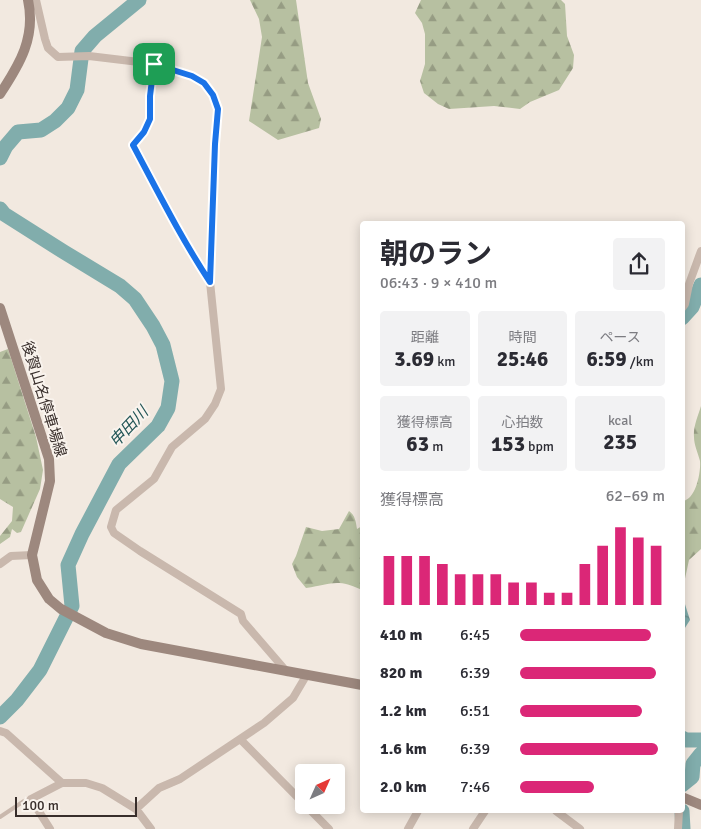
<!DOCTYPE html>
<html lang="ja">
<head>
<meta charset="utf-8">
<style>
	body { margin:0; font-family:Signika,"Noto Sans JP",sans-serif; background:#f2f2f3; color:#2b2b33; height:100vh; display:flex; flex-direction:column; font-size:19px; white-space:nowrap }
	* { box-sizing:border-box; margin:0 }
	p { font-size:16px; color:#7c7c81 }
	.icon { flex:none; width:28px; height:28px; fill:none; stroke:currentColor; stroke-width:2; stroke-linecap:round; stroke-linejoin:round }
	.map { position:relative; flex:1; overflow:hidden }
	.details { position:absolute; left:360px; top:221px; width:325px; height:592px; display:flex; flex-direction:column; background:#fff; border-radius:5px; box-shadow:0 2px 12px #0003 }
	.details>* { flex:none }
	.needle { width:32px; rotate:45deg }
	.tools { position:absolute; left:295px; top:764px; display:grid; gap:10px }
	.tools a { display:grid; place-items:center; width:50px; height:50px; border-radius:5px; background:#fff; box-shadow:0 2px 12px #0003; font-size:25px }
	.scale { position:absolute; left:15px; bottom:12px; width:122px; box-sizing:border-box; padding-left:5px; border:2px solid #382e2b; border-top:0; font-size:14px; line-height:18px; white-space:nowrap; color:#382e2b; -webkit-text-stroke:4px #f9f3ed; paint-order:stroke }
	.pin { position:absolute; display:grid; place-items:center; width:42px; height:42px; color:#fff; margin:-21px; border-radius:10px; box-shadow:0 2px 8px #0006 }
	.round { display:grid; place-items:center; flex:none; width:52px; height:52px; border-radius:5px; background:#f2f2f3 }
	.head { display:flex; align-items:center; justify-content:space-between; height:85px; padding:0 20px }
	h1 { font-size:28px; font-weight:700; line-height:38px }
	.figures { display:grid; grid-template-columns:repeat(3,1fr); gap:8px; height:85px; padding:5px 20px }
	.figures div { display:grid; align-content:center; border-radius:5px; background:#f2f2f3; text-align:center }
	.figures b { font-size:21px; font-weight:700 }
	.figures small { font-size:14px; font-weight:400 }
	.figures p { font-size:14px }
	.chart { height:140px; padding:10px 20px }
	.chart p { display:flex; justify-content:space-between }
	.chart svg { width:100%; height:90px; margin-top:5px; stroke:#db2777; stroke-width:6 }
	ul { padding:0 20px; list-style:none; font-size:16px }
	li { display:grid; grid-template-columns:80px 60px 1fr; align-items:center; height:38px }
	li i { height:12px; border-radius:6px; background:#db2777 }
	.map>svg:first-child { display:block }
	.forest { fill:url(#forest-firs) }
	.water { fill:url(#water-waves) }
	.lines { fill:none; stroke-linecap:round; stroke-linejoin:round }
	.river { stroke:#81adac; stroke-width:15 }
	.service { stroke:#c9b8ad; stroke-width:4 }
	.minor { stroke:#c9b8ad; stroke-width:8 }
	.secondary { stroke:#9d887e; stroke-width:10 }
	.route-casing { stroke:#fff; stroke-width:10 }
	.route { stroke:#1a73e8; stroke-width:6 }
	.labels { text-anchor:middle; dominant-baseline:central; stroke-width:4; stroke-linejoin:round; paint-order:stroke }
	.street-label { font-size:15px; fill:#382e2b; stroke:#f9f3ed }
	.water-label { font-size:16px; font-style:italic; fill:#235657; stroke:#f9f3ed }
</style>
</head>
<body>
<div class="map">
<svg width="701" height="829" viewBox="0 0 701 829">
	<defs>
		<pattern id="forest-firs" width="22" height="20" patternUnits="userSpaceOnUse" patternTransform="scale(1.25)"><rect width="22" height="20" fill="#b7c0a1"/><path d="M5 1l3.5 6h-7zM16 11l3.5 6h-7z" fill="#969c83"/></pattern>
		<pattern id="water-waves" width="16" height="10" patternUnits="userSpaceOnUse" patternTransform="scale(1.25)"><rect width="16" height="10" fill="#81adac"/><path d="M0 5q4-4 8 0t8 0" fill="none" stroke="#6b8d8c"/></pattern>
	</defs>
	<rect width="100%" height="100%" fill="#f2e9e0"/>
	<path class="forest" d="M250 0H296L308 83 321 119 319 128 278 140 249 121 262 37 259 19Z
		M421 0H561L565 4 567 36 574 55 573 68 559 90 530 102 520 109 494 106 449 109 438 104 424 93 420 81 425 64V34L422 23 415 13Z
		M8 349 36 437 43 470 40 489 21 532 17 533 12 529 10 537 0 544V536L12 521 13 507 0 499V352Z
		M701 406V549L689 560 683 588V501C696 499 701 472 700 461 698 453 694 445 694 437 693 427 698 416 701 406Z
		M349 511C355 515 356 522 357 529L362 526V590C337 578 332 584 306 588L297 577 292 564 296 556 306 527 322 531 339 529Z"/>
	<path class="water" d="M683 598 690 620 683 631H682Z"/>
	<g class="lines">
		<path class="river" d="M0 158 6 146 18 132 41 130 55 121 68 108 77 90 82 51 95 36 139 0
			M0 209 4 214 64 252 120 286 135 299 153 326 163 345 172 381 168 408 158 426 119 464 82 534 68 565 72 606 40 670 17 700 0 717
			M682 318 692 307 701 285
			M682 738 686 740H701
			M682 785 692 777 693 764 701 754
			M682 811 683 829"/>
		<path class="service" d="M0 817 24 801 31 799"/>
		<path class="minor" d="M36 0 45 39 48 48 58 57 89 56 139 62 167 67 192 76 204 83 213 95 218 109 215 144 210 282 221 389 215 404 205 419 172 447 154 479 116 510 111 527 114 533 140 551 241 614 243 621 287 672
			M154 64 150 96V119L144 133 133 145C158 192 181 238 210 281
			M682 308 685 304 689 284 701 251
			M0 564 11 556 32 555
			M0 731 6 733 62 783
			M241 740 329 829
			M136 809 151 829
			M556 811 580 829
			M50 829 31 799 62 783H86L102 788 136 809 159 788 180 779 264 723 293 698 306 676
			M408 829 418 811
			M473 829 485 811
			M678 829 679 811"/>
		<path class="secondary" d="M0 94C20 64 36 37 28 0
			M0 308 49 459 50 481 32 555 37 580 49 599 61 609 106 633 141 644 362 685
			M682 797 701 805"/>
	</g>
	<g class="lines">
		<g class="route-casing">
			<path id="route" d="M154 64 192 76 204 83 213 95 218 109 215 144 210 282C181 238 158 192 133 145L144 132 150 119V96Z"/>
		</g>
		<use href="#route" class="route"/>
	</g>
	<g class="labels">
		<g class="street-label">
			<text transform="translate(44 399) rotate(73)">後賀山名停車場線</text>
		</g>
		<g class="water-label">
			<text transform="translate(129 427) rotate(-47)">申田川</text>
		</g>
	</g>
</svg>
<div class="tools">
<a><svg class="needle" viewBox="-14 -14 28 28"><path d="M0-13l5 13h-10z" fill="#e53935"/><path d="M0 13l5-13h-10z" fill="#7c7c81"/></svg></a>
</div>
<div class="scale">100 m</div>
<div class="pin" style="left:154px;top:64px;background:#1e9e55"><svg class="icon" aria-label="arrive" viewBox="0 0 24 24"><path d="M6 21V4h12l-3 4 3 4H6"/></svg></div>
<section class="details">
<div class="head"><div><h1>朝のラン</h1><p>06:43 · 9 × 410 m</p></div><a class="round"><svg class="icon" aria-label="share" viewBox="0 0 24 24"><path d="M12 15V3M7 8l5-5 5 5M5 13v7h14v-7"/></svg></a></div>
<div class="figures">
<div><p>距離</p><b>3.69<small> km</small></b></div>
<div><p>時間</p><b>25:46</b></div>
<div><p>ペース</p><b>6:59<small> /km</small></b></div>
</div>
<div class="figures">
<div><p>獲得標高</p><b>63<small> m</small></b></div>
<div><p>心拍数</p><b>153<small> bpm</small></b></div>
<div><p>kcal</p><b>235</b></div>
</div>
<div class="chart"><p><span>獲得標高</span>62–69 m</p>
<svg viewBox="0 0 160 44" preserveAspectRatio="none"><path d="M5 44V20M15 44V20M25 44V20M35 44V24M45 44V29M55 44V29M65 44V29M75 44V33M85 44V33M95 44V38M105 44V38M115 44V24M125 44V15M135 44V6M145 44V11M155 44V15"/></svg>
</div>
<ul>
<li><b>410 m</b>6:45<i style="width:90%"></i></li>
<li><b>820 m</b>6:39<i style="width:94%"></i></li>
<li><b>1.2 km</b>6:51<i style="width:84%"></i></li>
<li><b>1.6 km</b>6:39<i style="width:95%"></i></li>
<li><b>2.0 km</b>7:46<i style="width:51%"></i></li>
</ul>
</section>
</div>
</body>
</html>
